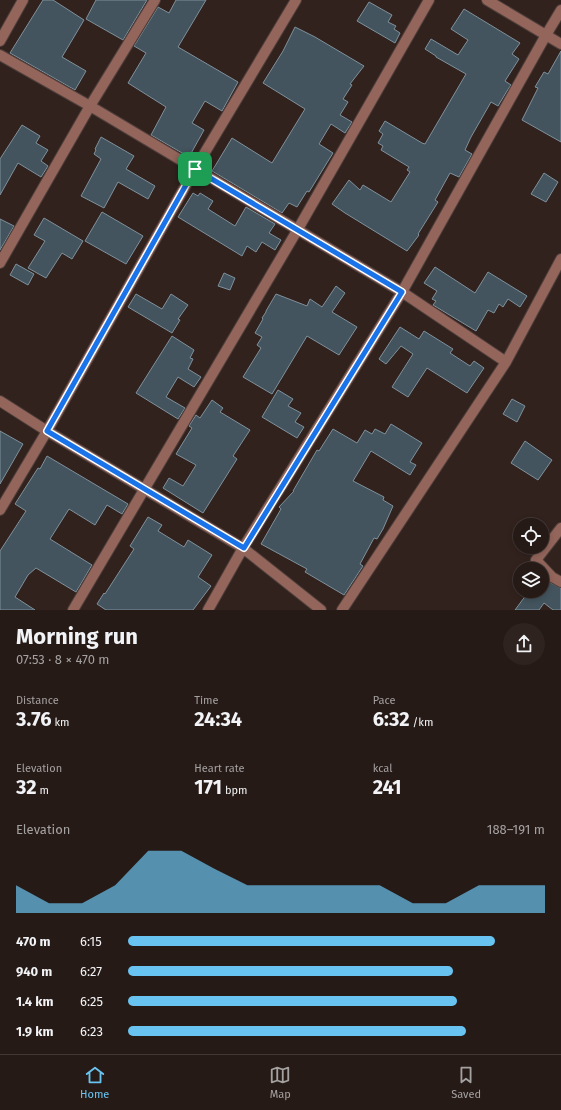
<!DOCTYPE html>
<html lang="en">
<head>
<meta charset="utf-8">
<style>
	body { margin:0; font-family:"Fira Sans",sans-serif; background:#2e231f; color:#f1f3f6; height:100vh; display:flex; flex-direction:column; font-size:15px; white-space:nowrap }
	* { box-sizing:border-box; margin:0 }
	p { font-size:13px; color:#a4a1a1 }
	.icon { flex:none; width:22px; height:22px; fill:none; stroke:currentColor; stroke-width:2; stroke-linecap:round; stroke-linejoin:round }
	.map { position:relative; height:610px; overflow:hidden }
	.drawer { display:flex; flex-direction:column; background:#261a16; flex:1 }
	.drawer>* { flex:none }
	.fabs { position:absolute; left:513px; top:518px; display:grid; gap:8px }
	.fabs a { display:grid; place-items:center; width:36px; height:36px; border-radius:50%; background:#261a16; box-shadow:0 2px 6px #0003,0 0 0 1px #423835; font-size:20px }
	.pin { position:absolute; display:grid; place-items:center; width:34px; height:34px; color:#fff; margin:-17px; border-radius:8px; box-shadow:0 2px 6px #0006 }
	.round { display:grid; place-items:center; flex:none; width:42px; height:42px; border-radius:21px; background:#2e231f }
	.overview { display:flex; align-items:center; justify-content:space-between; height:68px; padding:0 16px }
	h1 { font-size:22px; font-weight:700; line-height:30px }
	.metrics { display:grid; grid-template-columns:repeat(3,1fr); gap:6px; height:68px; padding:4px 16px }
	.metrics div { display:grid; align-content:center }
	.metrics b { font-size:20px; font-weight:700 }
	.metrics small { font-size:11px; font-weight:400 }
	.metrics p { font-size:11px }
	.chart { height:112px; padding:8px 16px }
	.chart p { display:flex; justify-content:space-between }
	.chart svg { width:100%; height:72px; margin-top:4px; fill:#69c3f1; opacity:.7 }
	ul { padding:0 16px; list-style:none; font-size:13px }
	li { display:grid; grid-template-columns:64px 48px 1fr; align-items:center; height:30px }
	li i { height:10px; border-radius:5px; background:#69c3f1 }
	.tabs { display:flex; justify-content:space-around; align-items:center; height:56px; border-top:1px solid #423835; background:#261a16; font-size:11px; color:#a4a1a1 }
	.tabs a { display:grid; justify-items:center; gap:2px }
	.tabs .selected { color:#69c3f1 }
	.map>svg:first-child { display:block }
	.building { fill:#43545e; stroke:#7f919c }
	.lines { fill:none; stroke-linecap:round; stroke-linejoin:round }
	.minor-casing { stroke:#4e3e3b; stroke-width:12 }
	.minor { stroke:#93655b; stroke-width:10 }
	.route-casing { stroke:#fff; stroke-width:8 }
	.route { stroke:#1a73e8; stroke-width:5 }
</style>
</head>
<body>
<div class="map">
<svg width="561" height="610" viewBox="0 0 561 610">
	<rect width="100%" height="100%" fill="#32221e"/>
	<path class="building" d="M43 0H53L84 20 62 57 86 71 75 90 10 53Z
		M96 0H147L123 40 86 19Z
		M176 0H206L178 47 238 82 222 111 205 101 192 123 204 130 189 157 151 135 166 107 128 83 146 53 134 46 158 7 169 13Z
		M369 2 392 15 388 22 396 26 394 29 400 33 395 43 357 21Z
		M464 9 520 43 512 54 519 59 505 81 511 85 507 91 498 106 491 102 471 137 465 150 472 154 459 177 450 173 435 200 438 202 418 234 419 235 407 251 345 213 332 204 349 180 360 190 363 185 391 202 410 172 407 170 409 167 381 150 383 146 378 143 383 134 379 131 385 121 422 143 425 144 466 74 436 57V56L425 49 431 39 458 55 468 40 451 29Z
		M295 27 315 37 364 66 350 84 352 85 343 99 348 102 340 115 352 122 345 133 331 124 319 144 333 153 309 192 307 191 297 207 289 203 282 213 212 171 232 138 272 163 305 109 263 83 283 51Z
		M561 51V142L522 120 538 88 535 87 544 72 548 74Z
		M22 125 40 136 36 143 48 150 41 161 48 166 41 177 18 163 0 195V159Z
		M101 137 134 156 126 169 155 186 148 199 118 182 104 208 81 196 101 159 94 154 96 150 95 149Z
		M544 173 558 182 546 202 531 194Z
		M193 193 198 196 200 193 213 201 208 209 235 226 246 207 275 224 269 233 281 240 275 250 262 242 256 252 247 246 242 256 178 217Z
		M102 212 143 236 126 264 85 241Z
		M44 218 83 241 72 259 62 253 46 278 28 268 45 241 34 235Z
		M0 219 14 226 0 250Z
		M16 264 34 274 28 285 10 275Z
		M435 267 475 293 488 272 527 296 520 307 508 299 503 307 499 304 494 313 488 310 476 331 433 305 436 301 432 299 437 291 424 283Z
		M224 273 235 278 230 290 218 286Z
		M336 286 345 293 332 312 357 327 339 355 307 336 272 394 243 377 261 348 257 345 262 337 255 333 263 319 262 318 266 312V311L276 294 307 306 310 299 322 307Z
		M136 294 162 309 171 294 188 305 178 319 180 320 172 333 128 307Z
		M400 327 419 339 424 331 453 349 450 353 470 366 474 361 484 368 467 393 427 368 408 397 392 387 413 354 401 346 386 364 379 359Z
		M172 336 194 350 190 358 193 359 188 369 201 377 194 387 178 377 166 397 185 408 178 419 136 393Z
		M278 390 293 399 288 406 301 413 295 422 304 427 297 438 262 417Z
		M512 399 525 406 517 422 503 414Z
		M212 400 223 408 220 412 250 430 233 456 237 459 203 513 163 488 169 478 183 486 196 465 176 454 192 428 189 426 196 415 200 418Z
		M391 424 422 443 410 462 416 465 410 475 371 451 353 481 384 497 383 500 393 506 383 529 377 539 374 538 360 564 363 566 344 595 305 572 307 569 261 544 281 509 279 507 294 491H293L317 450 319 451 333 429 357 443 365 430 372 434 375 429 385 434Z
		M0 431 23 444 0 484Z
		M525 441 552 460 538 480 511 463Z
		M47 456 128 504 122 514 107 505 95 525 69 509 50 539 92 565 76 592 36 568 28 575 15 597 35 610H0V551L26 511 15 504 38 468 40 469Z
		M148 517 162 525 158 531 184 547 188 540 212 555 198 577 211 586 193 610H106L97 604 104 593 105 594 134 549 130 546Z
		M547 581 561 588V610H553L544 603 539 610H515L529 591H542V588Z"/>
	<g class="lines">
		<g class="minor-casing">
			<path id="minor" d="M487 0 561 44
				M0 41 23 0
				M0 55 90 106 402 292 506 362
				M0 263 90 106 155 0
				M0 401 47 431 243 548 321 610
				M0 510 47 431 195 169 296 0
				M561 528 536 560 552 577 561 582
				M73 610 298 229 429 0
				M208 610 243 548 402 292 546 35 561 10
				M342 610 506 362 561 259"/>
		</g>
		<use href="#minor" class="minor"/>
	</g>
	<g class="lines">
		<g class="route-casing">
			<path id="route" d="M195 169 402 292 244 548 47 431Z"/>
		</g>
		<use href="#route" class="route"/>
	</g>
</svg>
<div class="fabs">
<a><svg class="icon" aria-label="locate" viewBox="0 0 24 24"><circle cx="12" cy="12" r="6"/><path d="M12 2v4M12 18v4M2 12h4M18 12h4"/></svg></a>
<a><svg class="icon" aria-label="layers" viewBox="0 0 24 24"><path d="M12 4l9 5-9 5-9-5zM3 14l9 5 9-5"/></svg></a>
</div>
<div class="pin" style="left:195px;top:169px;background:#1e9e55"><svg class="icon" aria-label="arrive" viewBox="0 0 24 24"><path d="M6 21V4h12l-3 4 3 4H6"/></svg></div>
</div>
<section class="drawer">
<div class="overview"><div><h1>Morning run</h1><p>07:53 · 8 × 470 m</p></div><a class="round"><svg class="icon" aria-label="share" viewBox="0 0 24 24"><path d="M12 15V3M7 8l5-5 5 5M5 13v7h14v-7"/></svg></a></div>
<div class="metrics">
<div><p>Distance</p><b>3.76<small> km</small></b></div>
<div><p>Time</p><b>24:34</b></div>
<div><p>Pace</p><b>6:32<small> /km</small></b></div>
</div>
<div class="metrics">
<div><p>Elevation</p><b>32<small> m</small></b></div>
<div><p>Heart rate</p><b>171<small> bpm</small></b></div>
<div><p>kcal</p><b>241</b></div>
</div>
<div class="chart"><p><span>Elevation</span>188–191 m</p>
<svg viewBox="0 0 160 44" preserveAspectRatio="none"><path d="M0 44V27L10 38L20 38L30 27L40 6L50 6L60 17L70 27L80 27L90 27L100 27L110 27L120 38L130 38L140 27L150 27L160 27V44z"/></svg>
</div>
<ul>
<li><b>470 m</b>6:15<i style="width:88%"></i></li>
<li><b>940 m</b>6:27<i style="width:78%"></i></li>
<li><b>1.4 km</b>6:25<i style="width:79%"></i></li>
<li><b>1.9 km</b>6:23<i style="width:81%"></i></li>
</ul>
</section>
<nav class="tabs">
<a class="selected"><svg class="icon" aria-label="home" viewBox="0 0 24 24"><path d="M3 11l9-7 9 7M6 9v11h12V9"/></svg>Home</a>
<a><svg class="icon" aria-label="map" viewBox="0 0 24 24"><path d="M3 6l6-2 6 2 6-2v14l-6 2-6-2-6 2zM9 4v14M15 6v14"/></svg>Map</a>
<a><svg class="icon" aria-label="saved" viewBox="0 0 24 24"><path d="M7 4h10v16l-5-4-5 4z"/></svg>Saved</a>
</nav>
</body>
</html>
